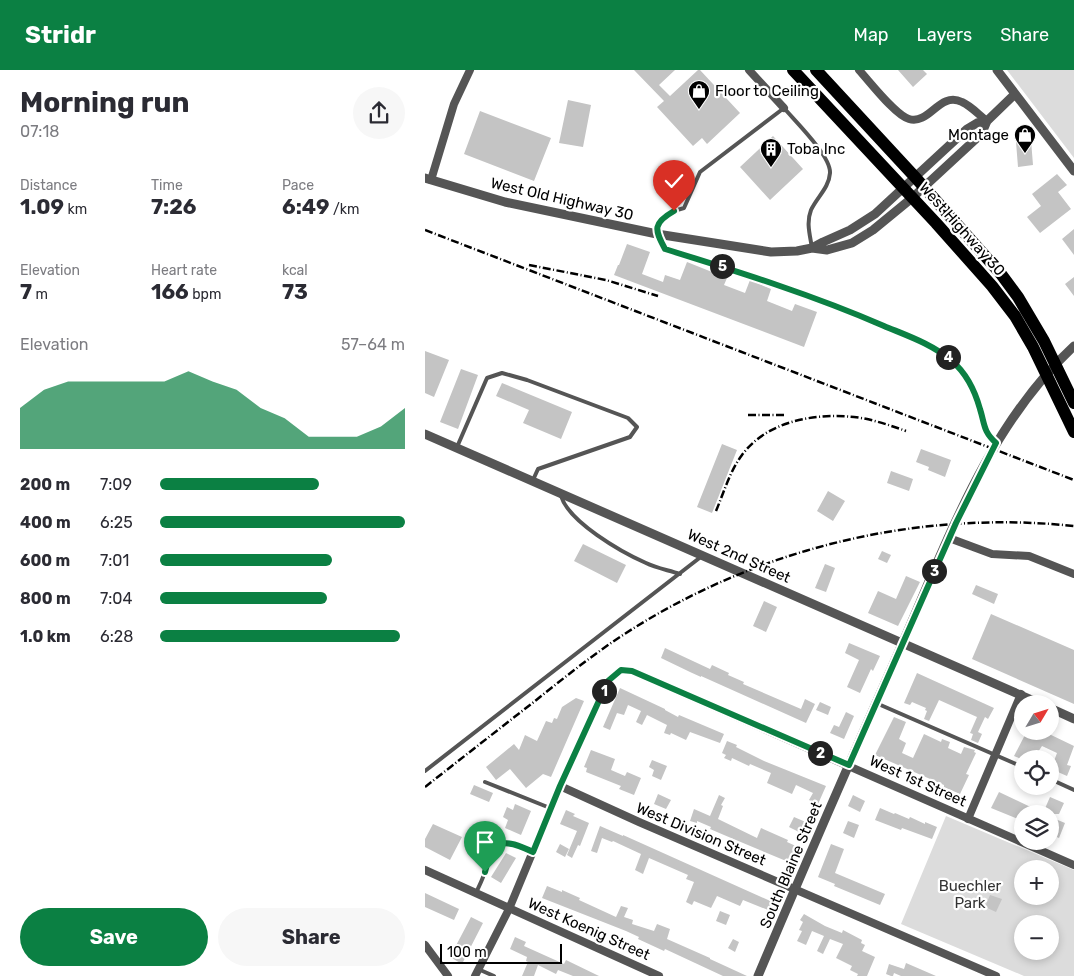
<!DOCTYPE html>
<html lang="en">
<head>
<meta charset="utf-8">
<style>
	body { margin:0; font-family:Rubik,sans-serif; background:#f7f7f7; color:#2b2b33; height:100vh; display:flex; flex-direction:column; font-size:19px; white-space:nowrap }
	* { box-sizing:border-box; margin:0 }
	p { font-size:16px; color:#7c7c81 }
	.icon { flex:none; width:28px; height:28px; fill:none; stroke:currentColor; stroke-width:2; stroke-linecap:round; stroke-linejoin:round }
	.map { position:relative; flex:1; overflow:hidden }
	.drawer { display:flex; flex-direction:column; background:#fff; width:425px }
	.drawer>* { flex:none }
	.needle { width:32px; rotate:52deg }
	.controls { position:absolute; left:589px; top:625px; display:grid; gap:10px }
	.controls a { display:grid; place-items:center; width:45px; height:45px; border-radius:50%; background:#fff; box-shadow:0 2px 8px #0003; font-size:25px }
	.scale { position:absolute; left:15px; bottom:12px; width:122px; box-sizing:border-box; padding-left:5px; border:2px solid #000; border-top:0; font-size:14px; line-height:18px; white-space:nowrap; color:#000; -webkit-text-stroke:4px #fff; paint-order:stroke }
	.pin { position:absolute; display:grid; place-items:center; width:42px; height:42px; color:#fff; margin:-51px -21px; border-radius:50% 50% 50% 0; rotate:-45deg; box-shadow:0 0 5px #0007 }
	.pin .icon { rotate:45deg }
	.km { position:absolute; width:25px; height:25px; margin:-12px; border-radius:50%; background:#222; color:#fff; font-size:14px; line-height:25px; text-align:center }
	.round { display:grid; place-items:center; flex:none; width:52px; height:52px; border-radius:26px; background:#f7f7f7 }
	.headline { display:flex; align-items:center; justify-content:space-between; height:85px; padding:0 20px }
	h1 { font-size:28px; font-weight:700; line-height:38px }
	.metrics { display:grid; grid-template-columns:repeat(3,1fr); gap:8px; height:85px; padding:5px 20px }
	.metrics div { display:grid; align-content:center }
	.metrics b { font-size:21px; font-weight:700 }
	.metrics small { font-size:14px; font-weight:400 }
	.metrics p { font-size:14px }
	.chart { height:140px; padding:10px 20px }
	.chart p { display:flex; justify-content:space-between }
	.chart svg { width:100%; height:90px; margin-top:5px; fill:#0b8043; opacity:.7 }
	.button { display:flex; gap:10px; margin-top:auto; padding:10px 20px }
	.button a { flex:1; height:58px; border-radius:30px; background:#0b8043; color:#fff; font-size:20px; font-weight:700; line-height:58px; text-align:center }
	.button a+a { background:#f7f7f7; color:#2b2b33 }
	ul { padding:0 20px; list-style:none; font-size:16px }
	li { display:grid; grid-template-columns:80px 60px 1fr; align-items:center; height:38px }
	li i { height:12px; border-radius:6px; background:#0b8043 }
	header { display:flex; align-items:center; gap:30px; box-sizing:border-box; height:70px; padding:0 25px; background:#0b8043; color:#fff }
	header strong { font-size:24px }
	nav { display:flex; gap:28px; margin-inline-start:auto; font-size:18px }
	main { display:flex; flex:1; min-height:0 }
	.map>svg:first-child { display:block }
	.green { fill:#dcdcdc; fill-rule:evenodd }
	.building { fill:#c4c4c4 }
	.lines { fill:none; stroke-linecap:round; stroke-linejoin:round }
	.service { stroke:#555; stroke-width:4 }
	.minor { stroke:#555; stroke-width:8 }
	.tertiary { stroke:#555; stroke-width:9 }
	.trunk { stroke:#000; stroke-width:12 }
	.rail { stroke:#000; stroke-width:2.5; stroke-dasharray:8 2.5 1 2.5; stroke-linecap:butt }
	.route-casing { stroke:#fff; stroke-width:10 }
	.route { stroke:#0b8043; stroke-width:6 }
	.labels { text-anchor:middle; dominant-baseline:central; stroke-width:4.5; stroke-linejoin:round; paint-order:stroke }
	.poi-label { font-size:15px; fill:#000; stroke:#fff; text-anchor:start }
	.street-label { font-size:15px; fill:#000; stroke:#fff }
	.park-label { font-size:15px; fill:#333; stroke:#fff }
</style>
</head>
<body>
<header>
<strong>Stridr</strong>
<nav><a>Map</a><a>Layers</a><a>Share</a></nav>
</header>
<main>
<section class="drawer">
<div class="headline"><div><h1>Morning run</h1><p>07:18</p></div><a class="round"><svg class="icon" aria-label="share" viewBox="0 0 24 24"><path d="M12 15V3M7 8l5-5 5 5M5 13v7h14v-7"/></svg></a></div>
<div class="metrics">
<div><p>Distance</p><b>1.09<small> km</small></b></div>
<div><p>Time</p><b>7:26</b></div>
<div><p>Pace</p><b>6:49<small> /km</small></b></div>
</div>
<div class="metrics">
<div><p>Elevation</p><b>7<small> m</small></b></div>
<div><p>Heart rate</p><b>166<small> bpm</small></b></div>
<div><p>kcal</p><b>73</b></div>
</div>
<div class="chart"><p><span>Elevation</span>57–64 m</p>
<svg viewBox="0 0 160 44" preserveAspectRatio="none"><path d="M0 44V24L10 15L20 11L30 11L40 11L50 11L60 11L70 6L80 11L90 15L100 24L110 29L120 38L130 38L140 38L150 33L160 24V44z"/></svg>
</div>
<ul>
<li><b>200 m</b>7:09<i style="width:65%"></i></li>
<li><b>400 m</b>6:25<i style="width:100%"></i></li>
<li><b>600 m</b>7:01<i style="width:70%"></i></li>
<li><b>800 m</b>7:04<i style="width:68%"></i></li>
<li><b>1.0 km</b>6:28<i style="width:98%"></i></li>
</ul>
<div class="button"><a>Save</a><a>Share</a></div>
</section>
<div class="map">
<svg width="649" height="906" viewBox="0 0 649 906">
	<rect width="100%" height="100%" fill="#fff"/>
	<path class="green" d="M582 0H649V88Z
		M521 746 649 800V906H599L476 854ZM598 799H625V826H598ZM598 854H625V881H598Z"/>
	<path class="building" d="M209 0H250L234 15 245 26 273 0H275L315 43 282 74 277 68 268 76 232 37 239 31Z
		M473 0H498L502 4 488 17Z
		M143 30 166 35 158 77 134 73Z
		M55 41 126 68 109 111 39 84Z
		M348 66 378 99 345 130 315 97Z
		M606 70 608 95 593 97 591 72Z
		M632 104 642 115 633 122 646 139 615 163 602 147 616 136 607 124Z
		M649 159V185L637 169Z
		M202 174 225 182 217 204 238 212 240 205 255 210 262 192 302 208 299 215 320 223 325 210 346 219 342 231 367 241 370 234 392 242 379 277 189 205 193 195H194Z
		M649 207V226L640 214Z
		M0 281 24 290 9 327 0 323Z
		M36 299 53 305 33 359 15 352Z
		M77 313 147 342 136 369 98 353 104 340 71 326Z
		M297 374 312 380 287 443 272 437Z
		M496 379 526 390 520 407 503 400 504 397 491 392Z
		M466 401 488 409 484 421 462 413Z
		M403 421 420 431 408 451 392 441Z
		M158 474 201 495 192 513 149 491Z
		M457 481 466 485 462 493 453 489Z
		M400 494 410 498 401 522 390 518Z
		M481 506 495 512 473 556 443 543 453 521 471 529Z
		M551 515 573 524 569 534 547 524Z
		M339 531 352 537 341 562 328 556Z
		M566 544 649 580V634L547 589Z
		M424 573 455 586 448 601 446 599 435 623 422 617 434 590 420 583Z
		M240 578 285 599 287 595 304 603 303 605 319 612 318 614 376 639 380 629 390 634 381 653 276 606V607L265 602 236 588Z
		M492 603 569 638 563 649 560 647 553 662 557 664 553 673 546 670 548 664 545 663 552 647 514 630 504 651 499 649 502 641 500 640 501 638 487 632 485 635 479 633Z
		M195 618 240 639V640L253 647 254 645 299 664 295 673 265 662 261 670 246 663 245 665 239 663 242 655 222 645 217 655 211 652 216 641 203 635 199 645 192 643 185 660 178 657Z
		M151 628 159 631 126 707 118 704 101 718 85 699 71 710 61 697 89 674 94 680 100 665 112 671 121 651 127 653 129 648 132 649 137 637Z
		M395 632 406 637 403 645 391 640Z
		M421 642 429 646 419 669 405 663 409 655 414 657Z
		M469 647 481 652 474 669 481 673 477 683 488 688 499 664 516 672 517 669 525 672 523 678 536 684 539 677 550 680 549 682 551 683 541 704 544 705 535 724 519 717V715L450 685Z
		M602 661H609L620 666 622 663 649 676 642 695 646 696 642 706 626 699 632 683 617 676 611 685 606 683 603 689H596L589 686Z
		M302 671 312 675 311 677 339 691 401 716 393 734 384 730 388 723 371 715 367 724 342 713 346 703 325 694 324 696 307 688 306 691 299 688 301 685 297 683Z
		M166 680 190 689 186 700 200 706 202 702 216 708 209 725 194 719 196 716 161 702 162 698 159 697Z
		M227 690 242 696 236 710 227 706 229 700 224 697Z
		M49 715 68 723 64 732 45 724Z
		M574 722 618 743 625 727 639 733 634 744H598V751L566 738Z
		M233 724 246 730 241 739 229 734Z
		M294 725 300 728 296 735 298 736 293 749 332 768 336 758 363 770 362 772 373 777 366 793 299 765 285 759 286 757 272 751V753L265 751 269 739 285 746Z
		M428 725 440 731 435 742 423 736Z
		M90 734 106 741 96 765 80 758 83 750 78 747 82 737 88 740Z
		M455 738 469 744 470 743 484 749 485 747 500 754V752L512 757 507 769 477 758 476 760 450 750Z
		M141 740 150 744 148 746 164 753 155 776 153 775 147 788 142 785 152 761 135 754Z
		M369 747 383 753 378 764 364 757Z
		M628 748 640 753 634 768 625 764V756Z
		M423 751 434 755 429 768 418 763Z
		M8 754 37 767 25 790 0 777V769Z
		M175 756 198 766V765L352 834 348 842 318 830 315 836 292 826 286 838 269 831 267 835 261 832 269 812 261 809 263 805 224 788 218 804 210 800 216 784 188 771 187 772 177 768 172 783 166 781Z
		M135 774 144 779 140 787 131 782Z
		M406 774 419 779 410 803 460 824 455 835 409 816 410 814 393 807Z
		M81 783 91 788 76 813 66 807Z
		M122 816 137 822V820L155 828 154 830 191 847 196 836 203 838 199 847 208 850 207 854 229 861 232 854 245 859 242 869 285 888V889L322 906H298L240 879 239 881 213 869 214 867 201 861 117 828Z
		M0 823 34 839 29 850 0 837Z
		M565 825 577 829 571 842 560 837Z
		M295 841 305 845 301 855 291 851Z
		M379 844 400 856 417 863 418 860 437 870 436 873 440 875 437 881 450 887 442 906H432L433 904 425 900 427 896 411 888 418 874 405 869 398 884 392 881 399 866 387 861 381 875 372 871 377 861 374 860 378 852 375 850Z
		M46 847 58 853 37 894 25 887Z
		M90 867 101 872 99 876 139 894 141 890 174 906H148L133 900 131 904 113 895 109 906H97L103 892 101 891 102 887 85 879Z
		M308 869 314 872 310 882 303 878Z
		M481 893 511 906H476L469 903 468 906H466L461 904 464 894 479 899Z"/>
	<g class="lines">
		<path class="service" d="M387 178C385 165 381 153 386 140 392 127 404 118 405 103 406 86 370 51 359 38L275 102 259 138C248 141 228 148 232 164 233 169 237 174 240 179 314 202 388 225 459 256 483 266 507 274 527 291 541 303 550 321 555 339 560 355 558 361 571 373
			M32 377 62 308 77 303 102 310 203 348 212 357 205 367 113 399 108 410
			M136 426C144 452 196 482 221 493 231 498 243 500 255 504
			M451 633 598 697
			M0 701 277 486
			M625 709 649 720
			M60 712 125 738
			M51 823C54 816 58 809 60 801 64 788 68 771 86 772 93 773 101 778 108 782
			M53 899 69 906"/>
		<path class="minor" d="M324 0 359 38
			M434 0C445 12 470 45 484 49 505 55 514 21 537 32 546 36 554 45 562 51
			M6 110 29 34 45 0
			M524 468 567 484 604 486 649 504
			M135 716 214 752 571 906
			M543 749 596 624
			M0 800 234 906
			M0 875 23 906
			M50 906 84 839 135 716 183 611 196 600 207 601 649 795"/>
		<path class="tertiary" d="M572 0 649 101
			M0 108 80 132 232 164 346 182 372 181 387 178 402 180 427 173 448 160 487 128 553 67 559 58 562 51
			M387 178 398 172 425 160 450 144 542 59 552 53 562 51 590 24
			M0 364 616 634
			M625 638 649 649
			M333 906C379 797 426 689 474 581 521 475 562 356 649 276"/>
		<path class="trunk" d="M368 0 511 153 567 216 590 246 608 277 649 362
			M391 0 490 107 576 204 593 227 619 271 649 333"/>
		<path class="rail" d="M0 160 649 410
			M104 195 181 210 233 226
			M323 345H359
			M291 441C299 422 305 401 317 385 342 351 389 343 429 347 447 349 464 355 481 361
			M0 717C37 688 74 659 110 631 135 611 160 591 186 573 321 481 486 439 649 456"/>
	</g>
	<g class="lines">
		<g class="route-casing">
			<path id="route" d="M60 802C68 768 79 768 108 782L135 716 183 611 196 600 207 601 424 695 531 453 571 373C558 361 560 355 555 339 550 321 541 303 527 291 507 274 483 266 459 256 388 225 314 202 240 179 229 159 228 153 249 141"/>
		</g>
		<use href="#route" class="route"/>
	</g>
	<defs>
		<g id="shop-pin" transform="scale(1.125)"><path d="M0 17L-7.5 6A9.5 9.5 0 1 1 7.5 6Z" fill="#000" stroke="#fff"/><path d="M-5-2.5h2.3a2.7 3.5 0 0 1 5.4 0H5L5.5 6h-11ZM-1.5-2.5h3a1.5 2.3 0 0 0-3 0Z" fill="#fff"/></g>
		<g id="building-pin" transform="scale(1.125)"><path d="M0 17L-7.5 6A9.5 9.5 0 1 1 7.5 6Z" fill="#000" stroke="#fff"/><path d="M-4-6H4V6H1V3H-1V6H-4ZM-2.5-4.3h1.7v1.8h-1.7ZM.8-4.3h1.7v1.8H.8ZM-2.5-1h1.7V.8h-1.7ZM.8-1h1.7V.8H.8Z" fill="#fff"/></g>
	</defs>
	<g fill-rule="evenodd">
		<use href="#shop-pin" x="274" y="21"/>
		<use href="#shop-pin" x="600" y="65"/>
		<use href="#building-pin" x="346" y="79"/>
	</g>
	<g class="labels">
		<g class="poi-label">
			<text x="290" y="21">Floor to Ceiling</text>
			<text x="584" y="65" text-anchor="end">Montage</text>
			<text x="362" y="79">Toba Inc</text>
		</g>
		<g class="street-label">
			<text transform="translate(137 129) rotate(13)">West Old Highway 30</text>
			<text transform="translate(537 159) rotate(48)">West Highway 30</text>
			<text transform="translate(314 486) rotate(24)">West 2nd Street</text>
			<text transform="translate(493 711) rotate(24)">West 1st Street</text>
			<text transform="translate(276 764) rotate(23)">West Division Street</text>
			<text transform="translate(366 795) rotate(-67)">South Blaine Street</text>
			<text transform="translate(164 859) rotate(24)">West Koenig Street</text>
		</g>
		<g class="park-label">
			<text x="545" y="816">Buechler<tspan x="545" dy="17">Park</tspan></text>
		</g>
	</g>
</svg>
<div class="controls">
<a><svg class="needle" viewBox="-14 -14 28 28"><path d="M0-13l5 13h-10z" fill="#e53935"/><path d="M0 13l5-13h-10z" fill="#7c7c81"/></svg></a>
<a><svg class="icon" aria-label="locate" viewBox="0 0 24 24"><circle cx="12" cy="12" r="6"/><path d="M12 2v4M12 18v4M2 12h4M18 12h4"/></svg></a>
<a><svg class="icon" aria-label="layers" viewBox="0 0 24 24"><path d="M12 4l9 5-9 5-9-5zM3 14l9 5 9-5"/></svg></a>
<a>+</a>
<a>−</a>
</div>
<div class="scale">100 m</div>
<div class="pin" style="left:60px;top:802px;background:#1e9e55"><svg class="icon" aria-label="arrive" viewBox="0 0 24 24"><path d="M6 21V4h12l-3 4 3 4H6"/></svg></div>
<div class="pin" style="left:249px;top:141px;background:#d93025"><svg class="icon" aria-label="check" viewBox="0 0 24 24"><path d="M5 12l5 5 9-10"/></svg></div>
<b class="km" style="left:179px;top:621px">1</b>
<b class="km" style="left:395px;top:683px">2</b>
<b class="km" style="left:509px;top:501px">3</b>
<b class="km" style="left:523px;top:287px">4</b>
<b class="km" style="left:297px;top:196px">5</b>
</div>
</main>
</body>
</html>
